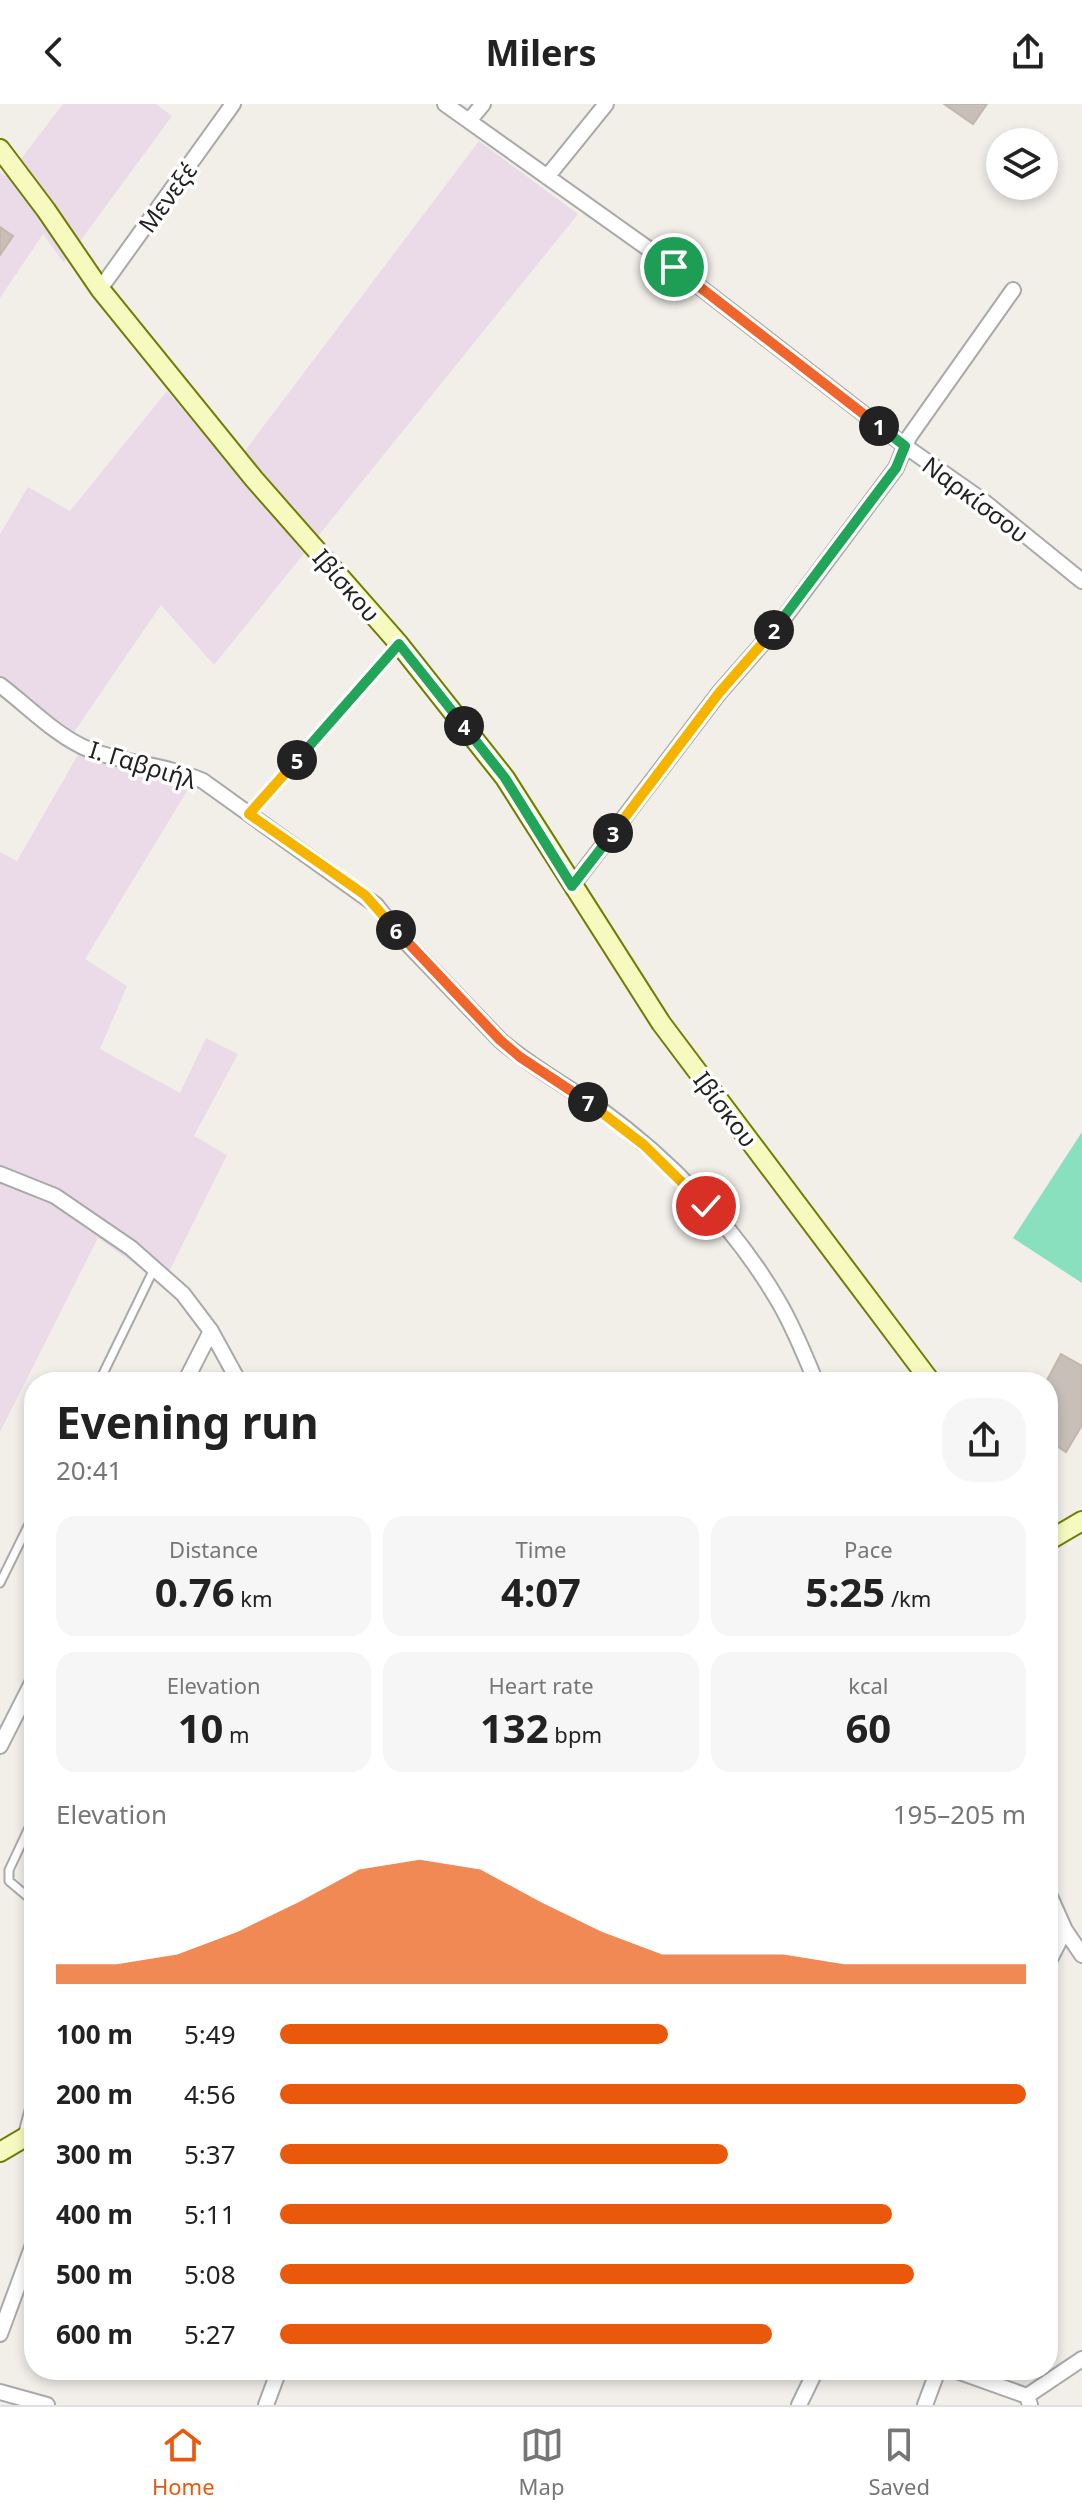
<!DOCTYPE html>
<html lang="en">
<head>
<meta charset="utf-8">
<style>
	body { margin:0; font-family:"Noto Sans",sans-serif; background:#f6f6f6; color:#222; height:100vh; display:flex; flex-direction:column; font-size:30px; white-space:nowrap }
	* { box-sizing:border-box; margin:0 }
	p { font-size:26px; color:#767676 }
	.icon { flex:none; width:44px; height:44px; fill:none; stroke:currentColor; stroke-width:2; stroke-linecap:round; stroke-linejoin:round }
	.map { position:relative; flex:1; overflow:hidden }
	.panel { position:absolute; left:24px; top:1268px; width:1034px; height:1008px; display:flex; flex-direction:column; background:#fff; border-radius:32px; box-shadow:0 4px 12px #0003 }
	.panel>* { flex:none }
	.controls { position:absolute; left:986px; top:24px; display:grid; gap:16px }
	.controls a { display:grid; place-items:center; width:72px; height:72px; border-radius:50%; background:#fff; box-shadow:0 4px 12px #0003; font-size:40px }
	.pin { position:absolute; display:grid; place-items:center; width:68px; height:68px; color:#fff; margin:-34px; border:4px solid #fff; border-radius:50%; box-shadow:0 2px 8px #0007 }
	.km { position:absolute; width:40px; height:40px; margin:-20px; border-radius:50%; background:#222; color:#fff; font-size:22px; line-height:40px; text-align:center }
	.round { display:grid; place-items:center; flex:none; width:84px; height:84px; border-radius:32px; background:#f6f6f6 }
	.overview { display:flex; align-items:center; justify-content:space-between; height:136px; padding:0 32px }
	h1 { font-size:44px; font-weight:700; line-height:60px }
	.figures { display:grid; grid-template-columns:repeat(3,1fr); gap:12px; height:136px; padding:8px 32px }
	.figures div { display:grid; align-content:center; border-radius:20px; background:#f6f6f6; text-align:center }
	.figures b { font-size:40px; font-weight:700 }
	.figures small { font-size:22px; font-weight:400 }
	.figures p { font-size:22px }
	.chart { height:224px; padding:16px 32px }
	.chart p { display:flex; justify-content:space-between }
	.chart svg { width:100%; height:144px; margin-top:8px; fill:#ea580c; opacity:.7 }
	ul { padding:0 32px; list-style:none; font-size:26px }
	li { display:grid; grid-template-columns:128px 96px 1fr; align-items:center; height:60px }
	li i { height:20px; border-radius:10px; background:#ea580c }
	header { display:flex; justify-content:space-between; align-items:center; height:104px; padding:0 32px; background:#fff; font-size:36px; font-weight:700 }
	.dock { display:flex; justify-content:space-around; align-items:center; height:112px; border-top:2px solid #e0e0e0; background:#fff; font-size:22px; color:#767676 }
	.dock a { display:grid; justify-items:center; gap:4px }
	.dock .selected { color:#ea580c }
	.map>svg:first-child { display:block }
	.industrial { fill:#ebdbe8 }
	.pitch { fill:#88e0be }
	.building { fill:#c7bfb8; stroke:#c4b6ab; stroke-width:2 }
	.lines { fill:none; stroke-linecap:round; stroke-linejoin:round }
	.lane-casing { stroke:#a9a9a9; stroke-width:11 }
	.street-casing { stroke:#a9a9a9; stroke-width:18 }
	.secondary-casing { stroke:#707d05; stroke-width:22 }
	.lane { stroke:#fff; stroke-width:7 }
	.street { stroke:#fff; stroke-width:14 }
	.secondary { stroke:#f7fabf; stroke-width:18 }
	.split-1-casing { stroke:#fff; stroke-width:16 }
	.split-2-casing { stroke:#fff; stroke-width:16 }
	.split-3-casing { stroke:#fff; stroke-width:16 }
	.split-4-casing { stroke:#fff; stroke-width:16 }
	.split-5-casing { stroke:#fff; stroke-width:16 }
	.split-6-casing { stroke:#fff; stroke-width:16 }
	.split-7-casing { stroke:#fff; stroke-width:16 }
	.split-8-casing { stroke:#fff; stroke-width:16 }
	.split-1 { stroke:#f0652b; stroke-width:10 }
	.split-2 { stroke:#22a559; stroke-width:10 }
	.split-3 { stroke:#f5b400; stroke-width:10 }
	.split-4 { stroke:#22a559; stroke-width:10 }
	.split-5 { stroke:#22a559; stroke-width:10 }
	.split-6 { stroke:#f5b400; stroke-width:10 }
	.split-7 { stroke:#f0652b; stroke-width:10 }
	.split-8 { stroke:#f5b400; stroke-width:10 }
	.labels { text-anchor:middle; dominant-baseline:central; stroke-width:7; stroke-linejoin:round; paint-order:stroke }
	.street-label { font-size:24px; fill:#222; stroke:#fff }
</style>
</head>
<body>
<header><svg class="icon" aria-label="back" viewBox="0 0 24 24"><path d="M15 5l-7 7 7 7"/></svg>Milers<svg class="icon" aria-label="share" viewBox="0 0 24 24"><path d="M12 15V3M7 8l5-5 5 5M5 13v7h14v-7"/></svg></header>
<div class="map">
<svg width="1082" height="2301" viewBox="0 0 1082 2301">
	<rect width="100%" height="100%" fill="#f2efe9"/>
	<path class="industrial" d="M63 0H156L172 12 64 159 43 130 0 194V68L7 73Z
		M479 37 578 110 214 561 161 501 74 628 0 574V430L28 383 70 407 167 287 232 364Z
		M87 635 113 647 164 654 198 669 85 855 127 882 100 945 180 989 206 934 238 950 194 1032 227 1051 163 1180 98 1134 0 1328V748L17 757Z"/>
	<path class="pitch" d="M1082 1028V1179L1013 1134Z"/>
	<path class="building" d="M944 0H987L973 20Z
		M0 123 13 132 0 151Z
		M1061 1250 1082 1262V1321L1066 1348 1048 1336V1278H1046Z"/>
	<g class="lines">
		<g class="lane-casing">
			<path id="lane" d="M249 710 398 540
				M99 1278 154 1165
				M0 1479 34 1410
				M34 1713 9 1766V1777L34 1798
				M22 2032 34 1988"/>
		</g>
		<g class="street-casing">
			<path id="street" d="M445 0 674 163 905 342 982 396 1082 477
				M469 17 483 0
				M547 73 606 0
				M100 185 233 0
				M0 581C28 602 57 633 90 646 127 660 166 661 203 677L376 801 403 835 500 936C531 963 567 982 600 1005 669 1055 734 1122 777 1195 793 1221 804 1250 816 1278
				M572 782 719 589 778 522 896 364 909 333 1013 186
				M0 1070 55 1092 131 1144 183 1190 211 1227 239 1278
				M185 1278 211 1227
				M0 1642 34 1575
				M1048 1788 1065 1826 1082 1851
				M1048 1859 1065 1826
				M0 2230 34 2138
				M954 2266 1027 2292
				M0 2288 47 2301
				M266 2301 279 2266
				M799 2301 816 2266
				M925 2301 938 2266
				M1030 2301 1027 2292 1082 2255"/>
		</g>
		<g class="secondary-casing">
			<path id="secondary" d="M0 45 46 106 100 185 254 375 399 540 505 674 661 919 931 1278
				M1048 1437 1082 1417
				M0 2048 34 2028"/>
		</g>
		<use href="#lane" class="lane"/>
		<use href="#street" class="street"/>
		<use href="#secondary" class="secondary"/>
	</g>
	<g class="lines">
		<g class="split-1-casing">
			<path id="split-1" d="M674 163 879 322"/>
		</g>
		<g class="split-2-casing">
			<path id="split-2" d="M774 526 896 364 905 342 879 322"/>
		</g>
		<g class="split-3-casing">
			<path id="split-3" d="M613 729 719 589 774 526"/>
		</g>
		<g class="split-4-casing">
			<path id="split-4" d="M464 622 505 674 572 782 613 729"/>
		</g>
		<g class="split-5-casing">
			<path id="split-5" d="M297 656 399 540 464 622"/>
		</g>
		<g class="split-6-casing">
			<path id="split-6" d="M297 656 249 710 365 791 396 826"/>
		</g>
		<g class="split-7-casing">
			<path id="split-7" d="M396 826 500 936 520 953 588 998"/>
		</g>
		<g class="split-8-casing">
			<path id="split-8" d="M588 998 644 1041 706 1102"/>
		</g>
		<use href="#split-1" class="split-1"/>
		<use href="#split-2" class="split-2"/>
		<use href="#split-3" class="split-3"/>
		<use href="#split-4" class="split-4"/>
		<use href="#split-5" class="split-5"/>
		<use href="#split-6" class="split-6"/>
		<use href="#split-7" class="split-7"/>
		<use href="#split-8" class="split-8"/>
	</g>
	<g class="labels">
		<g class="street-label">
			<text transform="translate(167 93) rotate(-54)">Μενεξέ</text>
			<text transform="translate(976 395) rotate(37)">Ναρκίσσου</text>
			<text transform="translate(347 481) rotate(49)">Ιβίσκου</text>
			<text transform="translate(143 660) rotate(17)">Ι. Γαβριήλ</text>
			<text transform="translate(726 1005) rotate(53)">Ιβίσκου</text>
		</g>
	</g>
</svg>
<div class="controls">
<a><svg class="icon" aria-label="layers" viewBox="0 0 24 24"><path d="M12 4l9 5-9 5-9-5zM3 14l9 5 9-5"/></svg></a>
</div>
<div class="pin" style="left:674px;top:163px;background:#1e9e55"><svg class="icon" aria-label="arrive" viewBox="0 0 24 24"><path d="M6 21V4h12l-3 4 3 4H6"/></svg></div>
<div class="pin" style="left:706px;top:1102px;background:#d93025"><svg class="icon" aria-label="check" viewBox="0 0 24 24"><path d="M5 12l5 5 9-10"/></svg></div>
<b class="km" style="left:879px;top:322px">1</b>
<b class="km" style="left:774px;top:526px">2</b>
<b class="km" style="left:613px;top:729px">3</b>
<b class="km" style="left:464px;top:622px">4</b>
<b class="km" style="left:297px;top:656px">5</b>
<b class="km" style="left:396px;top:826px">6</b>
<b class="km" style="left:588px;top:998px">7</b>
<section class="panel">
<div class="overview"><div><h1>Evening run</h1><p>20:41</p></div><a class="round"><svg class="icon" aria-label="share" viewBox="0 0 24 24"><path d="M12 15V3M7 8l5-5 5 5M5 13v7h14v-7"/></svg></a></div>
<div class="figures">
<div><p>Distance</p><b>0.76<small> km</small></b></div>
<div><p>Time</p><b>4:07</b></div>
<div><p>Pace</p><b>5:25<small> /km</small></b></div>
</div>
<div class="figures">
<div><p>Elevation</p><b>10<small> m</small></b></div>
<div><p>Heart rate</p><b>132<small> bpm</small></b></div>
<div><p>kcal</p><b>60</b></div>
</div>
<div class="chart"><p><span>Elevation</span>195–205 m</p>
<svg viewBox="0 0 160 44" preserveAspectRatio="none"><path d="M0 44V38L10 38L20 35L30 28L40 19L50 9L60 6L70 9L80 19L90 28L100 35L110 35L120 35L130 38L140 38L150 38L160 38V44z"/></svg>
</div>
<ul>
<li><b>100 m</b>5:49<i style="width:52%"></i></li>
<li><b>200 m</b>4:56<i style="width:100%"></i></li>
<li><b>300 m</b>5:37<i style="width:60%"></i></li>
<li><b>400 m</b>5:11<i style="width:82%"></i></li>
<li><b>500 m</b>5:08<i style="width:85%"></i></li>
<li><b>600 m</b>5:27<i style="width:66%"></i></li>
</ul>
</section>
</div>
<nav class="dock">
<a class="selected"><svg class="icon" aria-label="home" viewBox="0 0 24 24"><path d="M3 11l9-7 9 7M6 9v11h12V9"/></svg>Home</a>
<a><svg class="icon" aria-label="map" viewBox="0 0 24 24"><path d="M3 6l6-2 6 2 6-2v14l-6 2-6-2-6 2zM9 4v14M15 6v14"/></svg>Map</a>
<a><svg class="icon" aria-label="saved" viewBox="0 0 24 24"><path d="M7 4h10v16l-5-4-5 4z"/></svg>Saved</a>
</nav>
</body>
</html>
